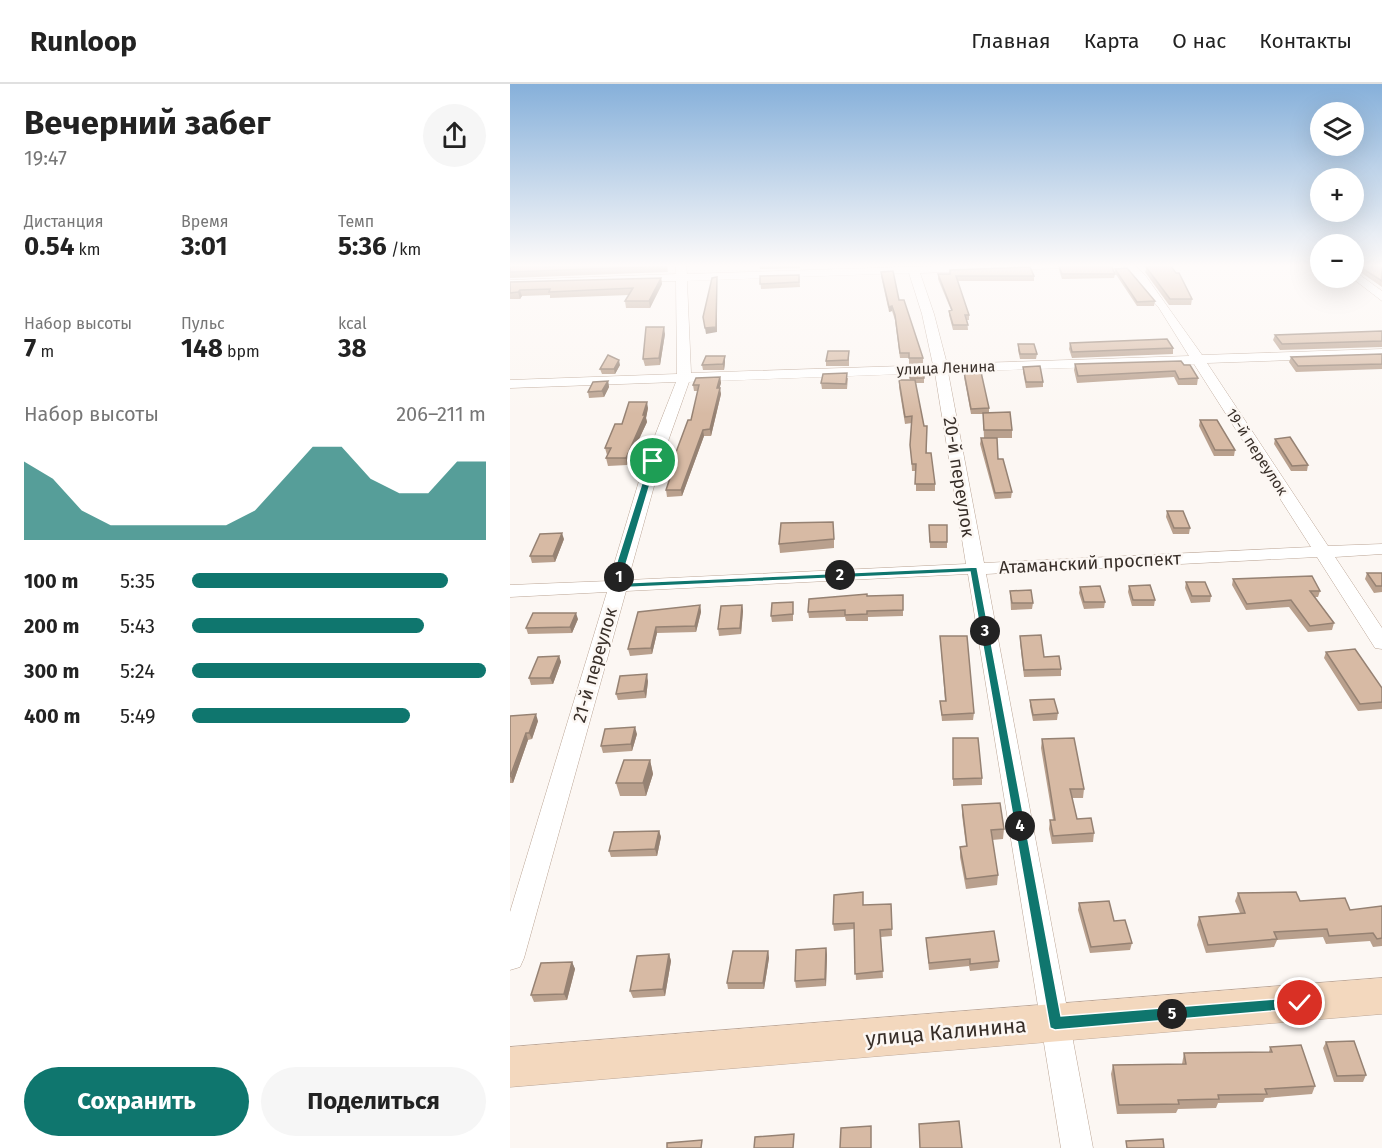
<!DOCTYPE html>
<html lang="ru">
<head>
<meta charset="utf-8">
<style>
	body { margin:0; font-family:"Fira Sans",sans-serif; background:#f6f6f6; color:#222; height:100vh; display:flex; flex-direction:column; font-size:22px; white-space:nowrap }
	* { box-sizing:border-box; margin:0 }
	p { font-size:20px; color:#767676 }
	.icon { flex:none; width:33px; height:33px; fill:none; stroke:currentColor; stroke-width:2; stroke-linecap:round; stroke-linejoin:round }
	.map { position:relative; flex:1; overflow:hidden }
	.side { display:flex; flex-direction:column; background:#fff; width:510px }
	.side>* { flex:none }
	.controls { position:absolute; left:800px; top:18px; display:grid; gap:12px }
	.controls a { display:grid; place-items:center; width:54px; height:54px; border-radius:50%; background:#fff; box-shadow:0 6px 24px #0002; font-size:30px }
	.pin { position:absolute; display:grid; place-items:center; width:51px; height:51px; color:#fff; margin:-26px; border:3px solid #fff; border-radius:50%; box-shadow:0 2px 6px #0007 }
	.km { position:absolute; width:30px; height:30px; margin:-15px; border-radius:50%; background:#222; color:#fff; font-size:16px; line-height:30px; text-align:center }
	.round { display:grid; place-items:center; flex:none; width:63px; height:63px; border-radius:32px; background:#f6f6f6 }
	.summary { display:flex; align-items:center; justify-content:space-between; height:102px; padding:0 24px }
	h1 { font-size:33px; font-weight:700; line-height:45px }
	.figures { display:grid; grid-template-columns:repeat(3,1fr); gap:9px; height:102px; padding:6px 24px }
	.figures div { display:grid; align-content:center }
	.figures b { font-size:26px; font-weight:700 }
	.figures small { font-size:16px; font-weight:400 }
	.figures p { font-size:16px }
	.chart { height:168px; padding:12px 24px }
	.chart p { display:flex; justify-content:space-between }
	.chart svg { width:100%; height:108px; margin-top:6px; fill:#0f766e; opacity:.7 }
	.cta { display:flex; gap:12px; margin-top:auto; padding:12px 24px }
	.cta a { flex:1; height:69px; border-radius:36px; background:#0f766e; color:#fff; font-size:24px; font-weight:700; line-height:69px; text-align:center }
	.cta a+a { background:#f6f6f6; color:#222 }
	ul { padding:0 24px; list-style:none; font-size:20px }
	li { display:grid; grid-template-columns:96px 72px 1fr; align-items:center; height:45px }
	li i { height:15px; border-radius:8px; background:#0f766e }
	header { display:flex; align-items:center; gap:36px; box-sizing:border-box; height:84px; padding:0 30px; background:#fff; border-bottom:2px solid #e0e0e0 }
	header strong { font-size:28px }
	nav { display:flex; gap:33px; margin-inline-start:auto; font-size:21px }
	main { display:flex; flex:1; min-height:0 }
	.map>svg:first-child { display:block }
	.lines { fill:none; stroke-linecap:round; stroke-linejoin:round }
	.minor-casing { stroke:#bba595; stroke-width:1 }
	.secondary-casing { stroke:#bba595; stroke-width:1 }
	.minor { fill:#fff; fill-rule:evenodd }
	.secondary { fill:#f3d8be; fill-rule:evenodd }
	.wall { fill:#b9a08d }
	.shaded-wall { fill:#968273 }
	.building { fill:#d7baa4; stroke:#968273; stroke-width:1.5 }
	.route { fill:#0f766e; stroke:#fff; stroke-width:1.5 }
	.labels { text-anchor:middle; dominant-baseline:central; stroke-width:5; stroke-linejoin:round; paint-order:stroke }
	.far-street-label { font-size:15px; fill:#382f29; stroke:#fcf7f3 }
	.street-label { font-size:18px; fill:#382f29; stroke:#fcf7f3 }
	.near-street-label { font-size:21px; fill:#382f29; stroke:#fcf7f3 }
</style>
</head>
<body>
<header>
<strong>Runloop</strong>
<nav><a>Главная</a><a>Карта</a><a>О нас</a><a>Контакты</a></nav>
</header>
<main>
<section class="side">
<div class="summary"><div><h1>Вечерний забег</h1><p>19:47</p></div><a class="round"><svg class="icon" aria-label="share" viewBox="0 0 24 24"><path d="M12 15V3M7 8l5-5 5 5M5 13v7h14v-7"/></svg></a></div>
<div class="figures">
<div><p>Дистанция</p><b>0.54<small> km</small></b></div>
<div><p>Время</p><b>3:01</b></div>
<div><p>Темп</p><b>5:36<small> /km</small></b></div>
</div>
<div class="figures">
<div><p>Набор высоты</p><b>7<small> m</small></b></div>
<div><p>Пульс</p><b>148<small> bpm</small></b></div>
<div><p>kcal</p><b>38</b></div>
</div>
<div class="chart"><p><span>Набор высоты</span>206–211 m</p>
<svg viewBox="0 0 160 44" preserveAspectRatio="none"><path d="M0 44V12L10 19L20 32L30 38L40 38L50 38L60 38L70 38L80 32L90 19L100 6L110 6L120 19L130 25L140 25L150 12L160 12V44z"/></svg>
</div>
<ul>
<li><b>100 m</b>5:35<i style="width:87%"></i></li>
<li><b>200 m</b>5:43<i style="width:79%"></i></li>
<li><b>300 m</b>5:24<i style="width:100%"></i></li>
<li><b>400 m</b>5:49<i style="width:74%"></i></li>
</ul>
<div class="cta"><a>Сохранить</a><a>Поделиться</a></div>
</section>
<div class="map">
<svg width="872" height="1064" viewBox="0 0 872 1064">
	<rect width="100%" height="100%" fill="#fcf7f3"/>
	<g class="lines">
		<g class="minor-casing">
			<path id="minor" d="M166 181H176L177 190 457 181H560L555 184 410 189 424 230 437 280 679 272 649 224 613 181H624L635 191 692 271 872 265V273L697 279 818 462 872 460V470L825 473 872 544V565L865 564 807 473 476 490 583 1064H551L458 490 116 507 14 874 10 883 0 886V828L97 508 0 513V501L99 497 135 377 166 298 0 304V296L167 290 166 197 0 202V196L166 190ZM399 189 412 230 423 281 181 289 177 197ZM684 280 801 463 474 479 438 288ZM425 289 456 480 118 496 151 377 179 298Z
				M843 186 872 207V217L842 194Z"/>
		</g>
		<g class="secondary-casing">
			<path id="secondary" d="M872 894V930L0 1003V963Z"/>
		</g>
		<use href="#minor" class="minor"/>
		<use href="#secondary" class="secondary"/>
	</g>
	<path class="wall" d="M157 181 158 188 0 194V183Z
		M249 181H290V184L250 185Z
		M636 181H660L682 215 681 221H659L635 188 637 183Z
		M798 181H810V187H804Z
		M843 181H872V203L843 183Z
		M549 182 605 190 604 194 552 195 549 186Z
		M605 185 645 217 644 222H627L605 189Z
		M440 186 524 192V197H448L459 231V236H457L458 246H443L439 231V227L441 226 428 195V190H440Z
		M371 188 389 216 413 274V279L399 280V274H390L385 236 382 227 379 228 371 192Z
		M289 191 290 203 251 205 250 192Z
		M151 194 152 200 140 224H116L115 217 119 211 40 214V211L12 212 10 215H0V198Z
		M872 247V263L770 266 763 256 765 251Z
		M155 250 150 281 135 282 133 275Z
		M560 259 663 264V270L562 274 559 265Z
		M508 260 527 270 526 275H510L508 266Z
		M339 267V282H316V277Z
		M872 270V285L786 288 779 278 781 273Z
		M215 272V278L214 286H193L192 281Z
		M565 280 674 281 688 294 687 301H668L664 293 567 299 564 286Z
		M110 281 105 290H92L90 285Z
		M513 283 533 298V303L516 304 513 288Z
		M414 286V299H406L417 369 425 400V407H406V387H402L401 368 402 339 395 340 389 303V296H400V287Z
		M454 288 479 324V329L502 346V354H474L473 330H461L454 293Z
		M210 293 211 299 209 304 211 310 201 352H194L172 412 157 413 156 406 163 385 162 379 181 336 188 307H184L183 301Z
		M338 294 337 305H312L311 299Z
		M98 297 99 303 94 313 79 314 78 308Z
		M138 324 136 334 137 338 117 381 98 382 96 374 98 371H97L95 364 112 340Z
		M690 336 725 366 724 372H704L689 342Z
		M471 354 488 375 502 408 501 414 485 415 470 360Z
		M765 355 798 381 797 387H781L764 360Z
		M657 427 680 444 679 450H663L656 433Z
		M419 441H437V464H420Z
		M324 447V464L270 469 269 460Z
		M54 455 45 478 22 479 20 472Z
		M857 489H872V508L864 509 855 495Z
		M723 495 810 507 808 513H805L824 539 822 546 798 548 779 523 736 526 722 501Z
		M676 498 701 512 700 518 681 519 675 504Z
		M619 502 645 516 644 522H622L618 508Z
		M570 503 595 518 594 524 574 525 569 509Z
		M500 507 523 519 522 525 501 526Z
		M393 511V532L358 533V537H336L335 533 299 534 298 528Z
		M283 518V537L262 538 261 532Z
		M190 521 191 528 186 548 147 549 142 570 120 572 118 565 128 528Z
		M232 521 233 527 231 550 209 552 208 545Z
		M68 535 62 549 18 550 16 544Z
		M430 552 464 629 463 636 432 637 430 617H435Z
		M510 552 534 573 551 585V592L514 593 510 558Z
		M816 568 872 604V625L848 627 814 574Z
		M49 572 51 578 43 600 21 601 19 594Z
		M138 597 136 614 108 616 106 610Z
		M520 616 548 629 547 636 523 637 520 622Z
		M0 632 28 637 22 655 18 656 3 699H0Z
		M127 650 122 667 93 669 91 662Z
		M443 654 472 694V701L443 702Z
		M532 655 574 705 573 714H562L567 735 584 749 583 758 542 760 539 745 540 736H543L531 664Z
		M140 676 143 690 136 712H110L106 699Z
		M452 721 494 745 493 755 482 756 488 791 487 801 456 805 450 773V763L456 762 452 731Z
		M149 747 151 753 147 772 101 773 99 767Z
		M728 809 790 817 840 826 872 822V862L863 863 860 857 816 860 813 853 767 856 764 863 696 869 687 841 689 833 730 829 725 817Z
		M569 819 604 837 622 859 620 866 580 869 568 826Z
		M381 820 382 852 371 853 373 894 346 896 344 845 324 847 323 840 354 821Z
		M416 854 489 877 488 884 460 887 459 882 419 886Z
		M316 864 317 871 316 902 286 904 285 897Z
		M258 867 259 874 254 905H218L217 899Z
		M159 870 161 877 155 912 123 914 120 907Z
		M62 878 65 885 57 916 24 918 21 911Z
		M816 958 856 991 853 998H824L813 964Z
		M760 963 805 1002 802 1010 755 1014 753 1018 708 1019 706 1024 668 1025 666 1029 607 1030 601 990 603 981 672 980 674 969 759 968Z"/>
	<path class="shaded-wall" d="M207 193V248L196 250 195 244Z
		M151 194 152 200 140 224 139 217Z
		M10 206 12 212 10 215 8 208Z
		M382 222V227L379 228V223Z
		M154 243 155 250 150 281 149 274Z
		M215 272V278L214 286 213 280Z
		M109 276 110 281 105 290 104 285Z
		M210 293 211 299 208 310 207 304Z
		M98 297 99 303 94 313 92 307Z
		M210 304 211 310 201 352 200 345Z
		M137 318 138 324 136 334 137 338 117 381 116 374 133 331Z
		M193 346 194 352 172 412 171 406Z
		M52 449 54 455 45 478 43 472Z
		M190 521 191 528 186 548 185 542Z
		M232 521 233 527 231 550 230 544Z
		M66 529 68 535 62 549 60 543Z
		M146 543 147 549 142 570 141 564Z
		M49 572 51 578 43 600 40 594Z
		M137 590 138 597 136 614 134 607Z
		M26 630 28 637 22 655 19 649Z
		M125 643 127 650 122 667 121 660Z
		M16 649 18 656 3 699 1 693Z
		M140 676 143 690 136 712 133 699Z
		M149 747 151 753 147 772 145 765Z
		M316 864 317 871 316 902 315 895Z
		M258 867 259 874 254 905 253 899Z
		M159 870 161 877 155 912 153 905Z
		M62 878 65 885 57 916 54 910Z"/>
	<path class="building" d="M22 181H36V183L56 181H157V182L0 188V183Z
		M556 181H601L605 190H552L549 182Z
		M640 181H660L666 189H669L682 215H660L636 183 641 182Z
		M847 181H872V197Z
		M520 183 524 192H446L459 231H455L458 241H443L439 227 442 226 428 190H440V186Z
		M617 184 645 217 627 218 605 185Z
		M383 187 389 216H394L413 274H399V269H390L385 231 382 222 379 223 371 188Z
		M289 191V198L250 200V192Z
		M207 193 206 243 195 244 193 233 202 194Z
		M151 194 139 217H115L123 204 39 208 40 205 10 206 8 208 0 209V198Z
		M136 243H154L149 274 133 275Z
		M872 247V257L772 260 765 251Z
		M657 255 663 264 562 268 560 259Z
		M508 260H524L527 270H510Z
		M318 267H339L338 276 316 277Z
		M872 270V280L788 282 781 273Z
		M98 271 109 276 104 285H90Z
		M196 272H215L213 280 192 281Z
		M671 277 674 281H680L688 294 669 295 665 287 568 292 565 280Z
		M530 282 533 298H516L513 283Z
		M414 286V294H400V287Z
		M454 288H471L479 324 461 325Z
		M337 289 336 300 311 299 313 290Z
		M210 293 207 304H210L200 345 193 346 171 406H156L165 379H162L178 336H181L189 301H183L186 294Z
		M389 296H405L414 342H417L416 369H421L425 400H405L406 380H402L400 361 402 332 395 333Z
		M98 297 92 307 78 308 83 298Z
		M119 318H137L133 331H135L116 374H96L101 364H95L105 340H112Z
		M500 328 502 346H474L473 329Z
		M690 336H707L725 366H705Z
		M780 353 798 381 782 382 765 355Z
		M471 354H487L488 375H493L502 408 485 409Z
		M657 427H673L680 444H664Z
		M323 438 324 455 269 460 271 439Z
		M419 441H437V458H420Z
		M52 449 43 472H20L30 450Z
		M857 489H872V502H866Z
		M802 492 810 507H800L824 539 800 542 781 516 737 520 723 495Z
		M676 498H695L701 512H682Z
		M640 501 645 516H623L619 502Z
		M590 502 595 518H574L570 503Z
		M521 506 523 519H502L500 507Z
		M357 510V512L393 511V526L357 527V530L335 531V526L298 528 299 515Z
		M283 518V530L261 532 262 519Z
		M190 521 185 542 146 543 141 564 118 565 128 528Z
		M232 521 230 544 208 545 211 522Z
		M23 529H66L60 543 16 544Z
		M531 551 534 573 549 572 551 585 514 586 510 552Z
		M430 552H457L464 629 432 631 430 617H436Z
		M845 565 872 604V618L850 620 816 568Z
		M49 572 40 594H19L28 573Z
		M137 590 134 607 106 610 110 592Z
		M544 615 548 629 523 631 520 616Z
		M26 630 19 649H16L0 693V632Z
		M125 643 121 660 91 662 95 645Z
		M443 654H468L472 694 443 695Z
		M564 654 574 705H560L567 735 581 734 584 749 543 752 540 736H545L532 655Z
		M114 676H140L133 699H106Z
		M490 719 494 745 481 746 488 791 456 795 450 763 457 762 452 721Z
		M149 747 145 765 99 767 104 748Z
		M353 808V821L381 820 382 845 370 846 373 887 345 890 344 839 323 840 324 811Z
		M786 808 790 817 835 814 840 826 872 822V854L867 855 863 849 819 852 817 845 764 848 767 855 698 861 689 833 735 829 728 809Z
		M599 817 604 837 615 836 622 859 581 863 569 819Z
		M484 847 489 877 460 880V875L419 879 416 854Z
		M316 864 315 895 285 897 286 866Z
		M223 867H258L253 899H217Z
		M159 870 153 905 120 907 127 872Z
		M62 878 54 910 21 911 31 879Z
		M844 957 856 991 827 992 816 958Z
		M791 961 805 1002 755 1005 757 1010 708 1011 709 1015 668 1016 669 1020 609 1021 603 981 676 980 674 969 762 968 760 963Z
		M449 1037 452 1064H410L409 1040Z
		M361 1042V1064H330L331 1044Z
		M284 1050 283 1064H244L245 1053Z
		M653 1055 654 1064H617L616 1057Z
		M192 1056 191 1064H157V1059Z"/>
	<linearGradient id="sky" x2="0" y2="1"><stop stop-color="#86b0da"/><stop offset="0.55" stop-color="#fefbfa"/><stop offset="1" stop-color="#fefbfa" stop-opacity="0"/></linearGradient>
	<rect width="872" height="330" fill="url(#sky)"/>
	<path class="route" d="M143 374 147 377 114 487 113 499 467 483 551 932 790 913 798 919 795 924 545 946 540 944 460 488 105 504 104 487 139 377Z"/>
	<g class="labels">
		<g class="far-street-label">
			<text transform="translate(436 284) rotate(-2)">улица Ленина</text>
			<text transform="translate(747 368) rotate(57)">19-й переулок</text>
		</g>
		<g class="street-label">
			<text transform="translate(449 393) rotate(81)">20-й переулок</text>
			<text transform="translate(580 479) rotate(-3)">Атаманский проспект</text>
			<text transform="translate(85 581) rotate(-74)">21-й переулок</text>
		</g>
		<g class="near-street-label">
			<text transform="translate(436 948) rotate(-5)">улица Калинина</text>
		</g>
	</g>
</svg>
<div class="controls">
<a><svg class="icon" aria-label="layers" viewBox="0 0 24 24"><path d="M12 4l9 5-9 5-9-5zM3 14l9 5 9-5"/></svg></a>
<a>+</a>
<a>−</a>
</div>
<div class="pin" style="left:143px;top:377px;background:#1e9e55"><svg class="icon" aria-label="arrive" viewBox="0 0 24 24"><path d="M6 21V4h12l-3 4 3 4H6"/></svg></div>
<div class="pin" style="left:790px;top:919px;background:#d93025"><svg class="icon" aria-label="check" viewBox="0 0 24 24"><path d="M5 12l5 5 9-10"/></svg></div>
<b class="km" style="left:109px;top:493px">1</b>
<b class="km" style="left:330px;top:491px">2</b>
<b class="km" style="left:475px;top:547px">3</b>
<b class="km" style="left:510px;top:742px">4</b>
<b class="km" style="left:662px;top:930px">5</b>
</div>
</main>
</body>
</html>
